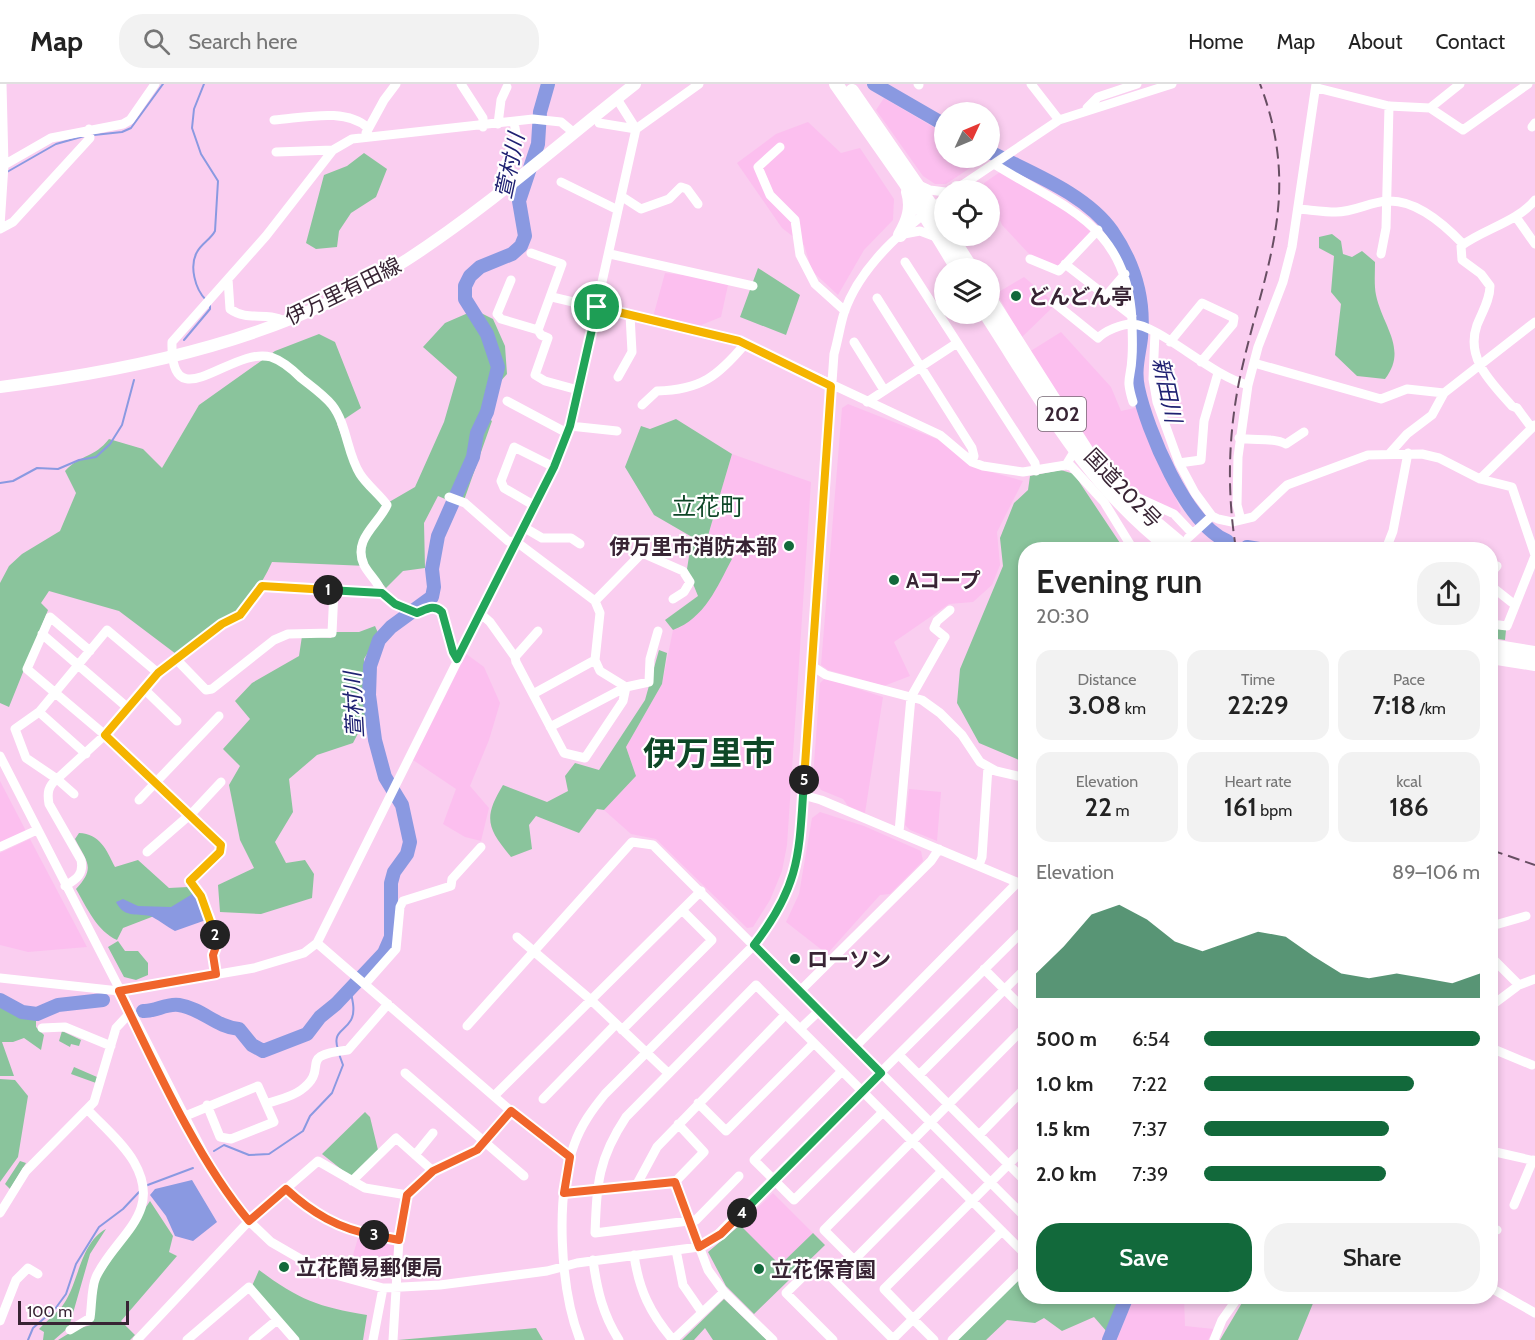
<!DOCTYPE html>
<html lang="en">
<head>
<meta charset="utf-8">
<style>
	body { margin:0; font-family:Cabin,"Noto Sans JP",sans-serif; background:#f2f2f2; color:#222; height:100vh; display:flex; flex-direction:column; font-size:22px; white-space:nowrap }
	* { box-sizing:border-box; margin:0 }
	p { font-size:20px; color:#767676 }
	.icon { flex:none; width:33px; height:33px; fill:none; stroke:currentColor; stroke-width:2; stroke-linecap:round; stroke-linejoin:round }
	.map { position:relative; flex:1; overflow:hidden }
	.side { position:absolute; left:1018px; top:458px; width:480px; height:762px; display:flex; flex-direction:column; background:#fff; border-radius:24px; box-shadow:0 3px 9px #0003 }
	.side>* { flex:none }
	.needle { width:39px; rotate:46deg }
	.controls { position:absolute; left:934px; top:18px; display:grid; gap:12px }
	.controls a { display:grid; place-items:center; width:66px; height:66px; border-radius:50%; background:#fff; box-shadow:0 3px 9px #0003; font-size:30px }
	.scale { position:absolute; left:18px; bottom:15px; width:111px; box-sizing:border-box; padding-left:6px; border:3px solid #382434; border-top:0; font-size:16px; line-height:21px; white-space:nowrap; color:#382434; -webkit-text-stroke:4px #fff; paint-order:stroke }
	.pin { position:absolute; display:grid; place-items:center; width:51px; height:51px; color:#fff; margin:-26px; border:3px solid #fff; border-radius:50%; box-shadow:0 2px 6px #0007 }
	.km { position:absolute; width:30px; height:30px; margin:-15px; border-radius:50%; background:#222; color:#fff; font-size:16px; line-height:30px; text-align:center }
	.round { display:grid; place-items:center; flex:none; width:63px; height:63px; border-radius:24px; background:#f2f2f2 }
	.overview { display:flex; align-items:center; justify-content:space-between; height:102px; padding:0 18px }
	h1 { font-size:33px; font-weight:600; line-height:45px }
	.metrics { display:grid; grid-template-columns:repeat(3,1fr); gap:9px; height:102px; padding:6px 18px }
	.metrics div { display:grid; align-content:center; border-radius:15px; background:#f2f2f2; text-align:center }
	.metrics b { font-size:26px; font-weight:600 }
	.metrics small { font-size:16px; font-weight:400 }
	.metrics p { font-size:16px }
	.chart { height:168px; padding:12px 18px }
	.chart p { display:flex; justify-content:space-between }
	.chart svg { width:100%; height:108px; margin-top:6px; fill:#12693b; opacity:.7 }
	.action { display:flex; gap:12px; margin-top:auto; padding:12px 18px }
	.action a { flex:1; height:69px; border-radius:24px; background:#12693b; color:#fff; font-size:24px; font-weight:600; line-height:69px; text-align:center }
	.action a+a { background:#f2f2f2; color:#222 }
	ul { padding:0 18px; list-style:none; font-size:20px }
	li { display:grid; grid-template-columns:96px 72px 1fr; align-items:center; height:45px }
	li i { height:15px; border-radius:8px; background:#12693b }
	header { display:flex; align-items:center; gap:36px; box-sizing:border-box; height:84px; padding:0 30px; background:#fff; border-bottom:2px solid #e0e0e0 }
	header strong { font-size:28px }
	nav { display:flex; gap:33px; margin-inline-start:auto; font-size:21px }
	.search { width:420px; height:54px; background:#f2f2f2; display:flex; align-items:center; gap:15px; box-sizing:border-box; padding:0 21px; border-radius:24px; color:#767676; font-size:22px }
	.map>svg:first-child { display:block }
	.built { fill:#fcbfef }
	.green { fill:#8ac49c }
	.water { fill:#8a99e1 }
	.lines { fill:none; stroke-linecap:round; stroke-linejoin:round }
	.stream { stroke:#8a99e1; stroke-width:2 }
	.river { stroke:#8a99e1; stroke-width:14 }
	.minor { stroke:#fff; stroke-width:9 }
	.major { stroke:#fff; stroke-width:12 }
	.highway { stroke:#fff; stroke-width:14 }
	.rail { stroke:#674e62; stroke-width:2; stroke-dasharray:12 6; stroke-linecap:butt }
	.split-1-casing { stroke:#fff; stroke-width:12 }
	.split-2-casing { stroke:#fff; stroke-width:12 }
	.split-3-casing { stroke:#fff; stroke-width:12 }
	.split-4-casing { stroke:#fff; stroke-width:12 }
	.split-5-casing { stroke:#fff; stroke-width:12 }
	.split-6-casing { stroke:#fff; stroke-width:12 }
	.split-1 { stroke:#22a559; stroke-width:8 }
	.split-2 { stroke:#f5b400; stroke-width:8 }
	.split-3 { stroke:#f0652b; stroke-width:8 }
	.split-4 { stroke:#f0652b; stroke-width:8 }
	.split-5 { stroke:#22a559; stroke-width:8 }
	.split-6 { stroke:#f5b400; stroke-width:8 }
	.poi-dot { fill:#12693b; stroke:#fff; stroke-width:2 }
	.labels { text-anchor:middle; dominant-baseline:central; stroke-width:4.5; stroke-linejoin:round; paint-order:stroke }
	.shield { fill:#fff; stroke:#746671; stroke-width:1.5 }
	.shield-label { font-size:20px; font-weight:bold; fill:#382434 }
	.street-label { font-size:21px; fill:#382434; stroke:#fff }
	.poi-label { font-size:21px; font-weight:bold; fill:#382434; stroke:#fff; text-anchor:start }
	.water-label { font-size:22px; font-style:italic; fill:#1f2172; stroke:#fff }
	.quarter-label { font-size:24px; fill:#0e4727; stroke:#fff }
	.town-label { font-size:33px; font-weight:bold; fill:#0e4727; stroke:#fff }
</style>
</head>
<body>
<header>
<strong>Map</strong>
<div class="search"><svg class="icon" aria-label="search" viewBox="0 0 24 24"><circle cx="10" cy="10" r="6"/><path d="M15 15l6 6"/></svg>Search here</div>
<nav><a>Home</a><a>Map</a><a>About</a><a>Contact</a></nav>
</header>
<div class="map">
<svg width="1535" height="1256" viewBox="0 0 1535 1256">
	<rect width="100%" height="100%" fill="#facef0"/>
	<path class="built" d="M884 14 945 50V74H985L946 100H935L923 92 876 26Z
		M808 38 841 69 860 64 894 115 893 136 864 166 838 211 812 187 804 161 782 144 737 79 776 50Z
		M1006 84 1099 142 1059 184 1031 172 1002 141 990 113V106H987L984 99Z
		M665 189 717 195 728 201 721 233 694 244 653 233Z
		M1024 193 1056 220 1021 254 997 209Z
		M1061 248 1111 303 1121 327 1139 323 1181 427 1175 436 1137 416 1104 380 1029 268Z
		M848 320 942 357 977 384 1023 397 997 448 1000 481 992 501 973 518 949 520 894 558 910 592 884 602 828 586 821 581 842 324Z
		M732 370 811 398 787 761 782 787 770 816 753 843 747 844 656 755 631 750 604 726 636 692 626 663 662 600 673 546 681 543 732 474 707 455Z
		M465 569 484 583 500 619 489 656 470 702 489 724 481 757 465 753 443 740 456 705 413 676Z
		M825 594 883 613 865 729 848 722 843 715 821 706 813 693 820 599Z
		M0 697 26 747 0 759Z
		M909 705 941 708 937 757 910 746 905 741Z
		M820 728 864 742 921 767 923 777 890 810 880 811 827 870 786 838 799 810 812 734Z
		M30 755 87 863 28 868 0 861V769Z
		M773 1109 825 1161 754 1230 726 1202 708 1168 723 1158Z
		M358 1154 396 1160 393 1190 386 1193 348 1188Z
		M1134 1212H1184L1185 1242 1214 1245 1208 1256H1117Z"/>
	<path class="green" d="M364 69 387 85 376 113 351 129 339 147 337 163 316 165 306 159 324 91 347 82Z
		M1332 150 1341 157 1343 170 1352 173 1362 167 1375 178C1375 189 1374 201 1376 211 1383 243 1408 265 1385 295L1357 292 1335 271 1341 220 1331 208 1334 172 1319 164V153Z
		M758 184 800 211 786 251 740 233Z
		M475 226 493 235 505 262 507 290 498 300 487 333 492 337 462 422 438 412 424 439 425 484 403 487 386 504 367 482 272 478C250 527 219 541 176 570L119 527 49 507 41 519 48 526 9 623 0 619V499L9 482 22 470 60 447 76 409 65 387C81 370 94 374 109 355L143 365 162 384 199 321 275 267 319 250 335 258 361 324 337 340 357 392 384 421 415 403 444 338 457 293 423 263 445 239Z
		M676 335 732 370 707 455 732 475C717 503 705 534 673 546L665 536 698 512 687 485 692 453 654 431 625 383 641 342 650 345Z
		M1061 386 1074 390 1124 465H1026V679L979 659 957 619 960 585 1003 482 1000 454 1014 419 1028 406 1030 392Z
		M375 542 379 551 364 575 365 636 353 659 317 671 289 695 293 728 275 758 286 779 305 776 314 790 312 814 261 830 220 828 218 801 254 784 240 756 229 701 240 682 223 665 250 635 235 617 252 599 299 572 302 552 331 554 336 548H359Z
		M1491 544 1506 546 1505 556 1491 554Z
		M659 566 667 569 662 600 626 663 636 692 604 726 597 725 579 749 536 732 529 741 532 765 511 773C487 744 483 734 503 701L547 718 568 707 565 692 575 679 599 686 645 616Z
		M79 749C100 750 106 765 115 783L138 776 169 804 188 803 201 814 123 844 117 856C97 847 87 824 76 805 96 784 87 778 75 755Z
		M118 857 125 867H138L148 879V891L136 896 124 893 108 863Z
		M0 920 23 931 36 932V943L44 951 41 966 24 954 13 958H2L14 992H0Z
		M62 947 81 956 79 962 71 960 70 963 59 957Z
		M74 983 97 993 96 999 71 990Z
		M0 995 15 996 28 1012 18 1073 0 1098Z
		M365 1028 370 1033 378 1066 351 1093 322 1070Z
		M20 1077 26 1079 10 1105 5 1100Z
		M150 1117 173 1152 169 1168 177 1172 121 1237 135 1251 130 1256H58L76 1245 91 1241 99 1194Z
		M740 1141 780 1181 813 1149 825 1161 754 1230 726 1202 708 1168Z
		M106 1145 90 1170 69 1243 54 1256H43L44 1248 39 1245C47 1236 59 1228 65 1218 79 1196 81 1158 106 1145Z
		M259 1186C299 1216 319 1223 367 1231L363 1256H298L252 1202Z
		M1026 1186V1212H1121L1107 1248 1094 1233 1062 1247 1044 1234 1035 1239 1007 1236 986 1256H957Z
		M1246 1212H1316L1298 1256H1220Z
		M724 1215 767 1256H713L705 1244 694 1256H682Z
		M536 1244 543 1256H398Z"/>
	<path class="water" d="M194 809 201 819 206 836 175 847C167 843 156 834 150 832 135 829 124 834 116 818L123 815 138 822 171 823Z
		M192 1096 217 1138 193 1157 175 1152 166 1132 150 1111 155 1105Z"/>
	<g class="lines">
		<path class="stream" d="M204 0 194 25 192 44 201 70 218 97 215 147C211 155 201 160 197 168 189 182 195 205 206 216
			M94 51 122 48 131 44 163 0
			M7 88 56 60 88 51
			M184 256 210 225V221
			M0 399 13 397 37 384 58 385 79 376 96 373 110 360 122 341 134 296
			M338 965C332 948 344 948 351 936 356 927 352 914 350 905
			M214 1067 224 1061 249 1071 269 1070 303 1047 310 1032 332 1009 343 981 339 970
			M145 1102 193 1084
			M28 1256 33 1244 55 1225 66 1210 76 1180 99 1143 123 1125 139 1108"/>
		<path class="river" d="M874 0 945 41
			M990 68C1030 89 1085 109 1112 147 1134 179 1145 214 1141 254 1139 271 1134 286 1138 304 1147 346 1186 440 1227 457
			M1247 463 1259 465
			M0 916 22 928 37 930 58 921 103 916
			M143 927C155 928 166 919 179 921 203 925 216 943 239 945L252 961 263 967 307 950 320 933 336 920 384 869 391 853V799L394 788 407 770 410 758 402 721 385 693 375 656 369 611 370 582 379 556 391 543 432 513 434 503 432 485 438 452 473 373 477 349 487 328 498 283 487 250 465 215V202L470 192 480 183 512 170 521 162 525 152 519 117 538 60 540 28 548 0
			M1109 1256 1127 1212"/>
		<path class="minor" d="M461 0 483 34V43
			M918 0 919 1
			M1031 0 1059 36
			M1317 4 1389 22 1430 24 1460 0
			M617 15 636 45
			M1087 24 1098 13 1137 0
			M1430 24 1463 46 1528 0
			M274 36C303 34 346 23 368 44
			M599 39 636 45
			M498 40 501 16 507 3
			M1532 43 1535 39
			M366 49 384 16 396 0
			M780 63 758 83 770 111 795 136 800 171 815 200 845 227
			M276 68 333 66
			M994 80C1064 124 1127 140 1132 236 1132 248 1133 261 1132 273 1131 297 1125 292 1133 318
			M4 81 51 54 123 40 130 36 155 0
			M502 86 517 55 514 38
			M561 98 618 126
			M917 100 930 106 945 108
			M955 106 1059 36 1172 0
			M621 112 641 125 669 115 681 103 687 105 698 120
			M1299 125C1311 126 1324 128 1336 128 1354 128 1370 118 1387 117 1416 115 1444 140 1463 160
			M1516 133 1535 160
			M0 142 4 81 2 0
			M0 145 13 138 90 54 89 45
			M904 150 920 147 936 153
			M610 170 753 202
			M1381 170 1386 144 1389 22
			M1030 175 1059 187 1098 146
			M905 178 1035 379 1036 387
			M1065 180 1132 232
			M228 195 230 225C248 238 265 227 285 237
			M511 196 497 230 501 235 538 246 562 180 531 169
			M1106 212 1125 190
			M552 213 739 257 940 351 972 378 983 382 1023 388 1066 381 1077 363
			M877 214 972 364 974 372 972 378
			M1057 221 1098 254C1105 247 1121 240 1132 240 1160 241 1211 292 1248 301
			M538 246 541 251 548 254 535 291 545 297 578 306
			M1155 248 1153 295 1157 318 1179 379 1195 409 1212 432 1218 435 1232 438 1253 433 1287 401 1368 371 1422 370 1439 374 1480 395 1512 403 1535 471
			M854 258 884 306
			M1170 258 1202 219 1234 234 1233 240 1201 278
			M1254 279 1381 315 1407 305 1444 309
			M618 293 632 268 630 231
			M507 317 567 349
			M867 318 957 259
			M642 321 657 307C701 306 718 292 745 260
			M570 342 617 347
			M1531 343 1517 324 1512 322C1492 299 1465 275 1477 241 1482 228 1490 216 1490 202L1481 190 1462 176 1461 162C1484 145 1517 138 1535 116
			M1239 354C1255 357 1272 353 1286 360L1304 348
			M1390 369 1407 350 1432 331 1444 309 1535 238
			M1179 379 1201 376 1204 337 1218 289
			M1066 381 1071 382 1104 418 1133 465
			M1480 395 1535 341
			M1128 409 1174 430 1192 449
			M449 413 465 419 508 457 518 459 595 517 600 529 595 576 533 610
			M535 422 504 404 501 397 514 363 554 383
			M1241 436 1237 421 1238 373 1248 301 1258 263 1283 198 1292 163 1316 0
			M525 444 542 454H571L580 460
			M1188 454 1212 432
			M1386 465 1393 447 1408 369
			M1491 489 1497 482
			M1491 502 1515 521
			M382 509C378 497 369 491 364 481 352 455 379 440 387 421 379 410 367 401 360 390 347 370 347 340 332 321 324 311 311 302 301 294 292 285 283 277 271 273 231 262 170 338 172 258L266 152 333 66 352 55 533 35 561 38 573 48
			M595 517 642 469 683 487 690 498 684 508 673 515
			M480 529 490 538 515 573 516 578 564 669 585 674 623 617 626 603 550 643
			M1491 540 1507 542 1535 472
			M42 550 128 624
			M90 567 50 533 27 585 105 651 221 761 220 768 190 797 201 812 210 833 217 859 213 871 216 890
			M515 573 538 547
			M176 575 206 606 212 605 274 556 288 550 332 549 334 506
			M595 576 600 587 626 603 649 598 650 575 658 547
			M812 582 826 591 922 616 940 629 962 651 980 678 996 687 1026 694
			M144 605 177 637
			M39 628 86 670
			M0 672 218 1097 249 1137 271 1158 321 1187 383 1204 440 1201 547 1187 577 1179 699 1163 710 1158 1026 844
			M74 710 57 695 105 651 158 589 221 540 240 531 262 502 382 509 395 520 417 529C427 525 434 520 442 528L453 568 457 575
			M803 711 821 716 1026 802
			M139 716 219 632
			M899 748 911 613 945 553 934 544 937 537 950 526
			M0 763 37 746
			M147 768 193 728 221 698
			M979 781 982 773 988 683
			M65 802C77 795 84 790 81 776L49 720C47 709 48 702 57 695L26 674 15 645 39 628 107 546 158 589
			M1491 845 1495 841 1526 832
			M517 853 591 916 668 989
			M317 859 511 1027 570 1073
			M1491 873 1519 901
			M984 885 1026 927
			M0 894 119 907 254 884 304 869 317 859 554 383 570 342 636 45 699 0
			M365 900 396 865 400 823 403 817 451 802 452 795 481 763
			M800 907 931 777 939 765
			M1491 922 1519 901 1535 895
			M467 942 632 758 653 761 1026 1134
			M42 944 65 943 111 962
			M800 945 819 927
			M622 946 712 856 682 826
			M855 963 1018 798
			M1491 964 1532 981
			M899 971 1026 1098
			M842 987 754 1076 794 1116 883 1028
			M405 989 524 1092
			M919 991 1026 884
			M494 1012 701 807
			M543 1015 616 940
			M698 1019 726 1047 814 959
			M207 1021 220 1053 231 1055 274 1038 266 1020
			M183 1033 258 1002 266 1020C277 1016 292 1013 301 1006 332 983 294 972 348 966L388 920
			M979 1051 1026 1003
			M1491 1067 1535 1077
			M415 1071 433 1049
			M942 1087 854 1176 824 1146 1026 942
			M739 1092 696 1136 595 1149C597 1099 598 1075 626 1033L756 901 1026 1171
			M352 1097 396 1054 433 1087
			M675 1098 704 1068 678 1040
			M637 1100 657 1063 785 931
			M286 1105C322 1139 352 1147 399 1156
			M565 1109 675 1098 708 1186 724 1208 773 1256
			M1514 1121 1533 1076
			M0 1129 26 1087 94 1018 116 944 130 929
			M1491 1144 1497 1146
			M1002 1147 913 1235 884 1205 1026 1063
			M676 1166 683 1201 701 1227
			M634 1171C639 1206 650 1229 673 1256
			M593 1176C597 1206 603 1231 619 1256
			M1491 1204 1535 1229
			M0 1237 16 1196 28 1184 38 1190
			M70 1246 90 1234C92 1222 91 1204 96 1193 115 1152 164 1130 134 1078 123 1059 103 1042 88 1026
			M137 1256 249 1137 318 1077 365 1104 407 1111
			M187 1256 249 1203 295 1256
			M253 1256 277 1236
			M373 1256 383 1204
			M393 1256 399 1156 407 1111 433 1087 477 1066 511 1027
			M580 1256C560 1205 555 1113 574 1061 581 1041 592 1026 605 1010L754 861C783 823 796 796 800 748L834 270C838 256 840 242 844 229 860 181 906 143 945 114
			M673 1256 724 1208
			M833 1256 786 1209 817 1179 893 1255
			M892 1256 913 1235 934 1256
			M952 1256 1026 1183
			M1214 1256 1222 1236 1239 1212"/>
		<path class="major" d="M0 303C142 285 286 254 408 175 488 123 560 59 635 0"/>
		<path class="highway" d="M836 0 906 100 957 184
			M852 7 945 142
			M956 106 957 104
			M900 151C908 137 913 124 908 108
			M951 152 971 184
			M990 215 1091 374 1150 434 1187 465
			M986 230C1043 318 1086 399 1171 465
			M1491 562 1535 569
			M1491 573 1535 580"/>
		<path class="rail" d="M1236 465C1227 409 1228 354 1239 298 1262 188 1304 115 1260 0
			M1491 766 1535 781"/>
	</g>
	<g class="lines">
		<g class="split-1-casing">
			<path id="split-1" d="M328 506 382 509 395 520 417 529C427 525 434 520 442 528L453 568 457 575 554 383 570 342 597 223"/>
		</g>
		<g class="split-2-casing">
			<path id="split-2" d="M215 851 201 812 190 797 220 768 221 761 105 651 158 589 222 540 240 531 262 502 328 506"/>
		</g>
		<g class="split-3-casing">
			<path id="split-3" d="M215 851 217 860 213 871 216 890 119 907C155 981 197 1075 249 1137L286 1105C312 1129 339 1145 374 1151"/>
		</g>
		<g class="split-4-casing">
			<path id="split-4" d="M374 1151 399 1156 407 1111 433 1087 477 1066 511 1027 570 1073 564 1109 675 1098 699 1163 721 1150 742 1129"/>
		</g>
		<g class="split-5-casing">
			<path id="split-5" d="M742 1129 881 989 754 861C801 800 799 769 804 696"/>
		</g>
		<g class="split-6-casing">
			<path id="split-6" d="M597 223 739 257 831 302 804 696"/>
		</g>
		<use href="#split-1" class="split-1"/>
		<use href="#split-2" class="split-2"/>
		<use href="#split-3" class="split-3"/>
		<use href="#split-4" class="split-4"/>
		<use href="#split-5" class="split-5"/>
		<use href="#split-6" class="split-6"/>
	</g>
	<g class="poi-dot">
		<circle cx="1016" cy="212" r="6"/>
		<circle cx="789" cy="462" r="6"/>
		<circle cx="894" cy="496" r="6"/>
		<circle cx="795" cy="875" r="6"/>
		<circle cx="284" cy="1183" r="6"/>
		<circle cx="759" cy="1185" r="6"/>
	</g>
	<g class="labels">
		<rect class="shield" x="1038" y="313" width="48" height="34" rx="4.5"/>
		<g class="shield-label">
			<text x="1062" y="330">202</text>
		</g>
		<g class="street-label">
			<text transform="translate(343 207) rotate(-26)">伊万里有田線</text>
			<text transform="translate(1123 404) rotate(46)">国道202号</text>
		</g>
		<g class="poi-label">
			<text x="1028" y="212">どんどん亭</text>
			<text x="777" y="462" text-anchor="end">伊万里市消防本部</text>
			<text x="906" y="496">Aコープ</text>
			<text x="807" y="875">ローソン</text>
			<text x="296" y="1183">立花簡易郵便局</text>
			<text x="771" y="1185">立花保育園</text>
		</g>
		<g class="water-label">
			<text transform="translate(510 82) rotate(-78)">萱村川</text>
			<text transform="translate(1167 306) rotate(78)">新田川</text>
			<text transform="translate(354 621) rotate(-93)">萱村川</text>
		</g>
		<g class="quarter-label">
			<text x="708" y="422">立花町</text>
		</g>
		<g class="town-label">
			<text x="709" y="669">伊万里市</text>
		</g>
	</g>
</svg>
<div class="controls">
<a><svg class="needle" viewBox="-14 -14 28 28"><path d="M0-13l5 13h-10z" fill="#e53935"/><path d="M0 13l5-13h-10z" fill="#767676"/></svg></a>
<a><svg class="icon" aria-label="locate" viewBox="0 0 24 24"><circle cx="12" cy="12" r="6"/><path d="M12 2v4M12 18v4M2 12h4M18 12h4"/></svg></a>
<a><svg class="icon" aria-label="layers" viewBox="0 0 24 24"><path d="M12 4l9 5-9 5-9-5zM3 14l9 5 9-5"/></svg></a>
</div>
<div class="scale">100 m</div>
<div class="pin" style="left:597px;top:223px;background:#1e9e55"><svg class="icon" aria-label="arrive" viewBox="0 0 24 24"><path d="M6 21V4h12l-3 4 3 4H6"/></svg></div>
<b class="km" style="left:328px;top:506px">1</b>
<b class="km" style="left:215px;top:851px">2</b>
<b class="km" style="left:374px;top:1151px">3</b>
<b class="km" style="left:742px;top:1129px">4</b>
<b class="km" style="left:804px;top:696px">5</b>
<section class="side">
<div class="overview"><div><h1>Evening run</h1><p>20:30</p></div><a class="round"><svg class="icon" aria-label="share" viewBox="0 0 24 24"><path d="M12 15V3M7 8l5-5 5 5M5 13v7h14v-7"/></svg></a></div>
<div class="metrics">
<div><p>Distance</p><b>3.08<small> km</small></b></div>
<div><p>Time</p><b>22:29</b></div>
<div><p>Pace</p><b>7:18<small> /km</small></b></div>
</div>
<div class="metrics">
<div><p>Elevation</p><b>22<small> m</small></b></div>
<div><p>Heart rate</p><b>161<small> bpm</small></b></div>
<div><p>kcal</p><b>186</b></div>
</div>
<div class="chart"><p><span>Elevation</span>89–106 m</p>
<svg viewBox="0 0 160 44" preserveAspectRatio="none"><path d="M0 44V34L10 23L20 10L30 6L40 12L50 21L60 25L70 21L80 17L90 19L100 27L110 34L120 36L130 34L140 36L150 38L160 34V44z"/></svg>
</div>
<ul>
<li><b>500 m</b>6:54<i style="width:100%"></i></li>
<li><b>1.0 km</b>7:22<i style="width:76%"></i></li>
<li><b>1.5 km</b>7:37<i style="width:67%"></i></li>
<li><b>2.0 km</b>7:39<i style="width:66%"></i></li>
</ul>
<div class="action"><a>Save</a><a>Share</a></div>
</section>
</div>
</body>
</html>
